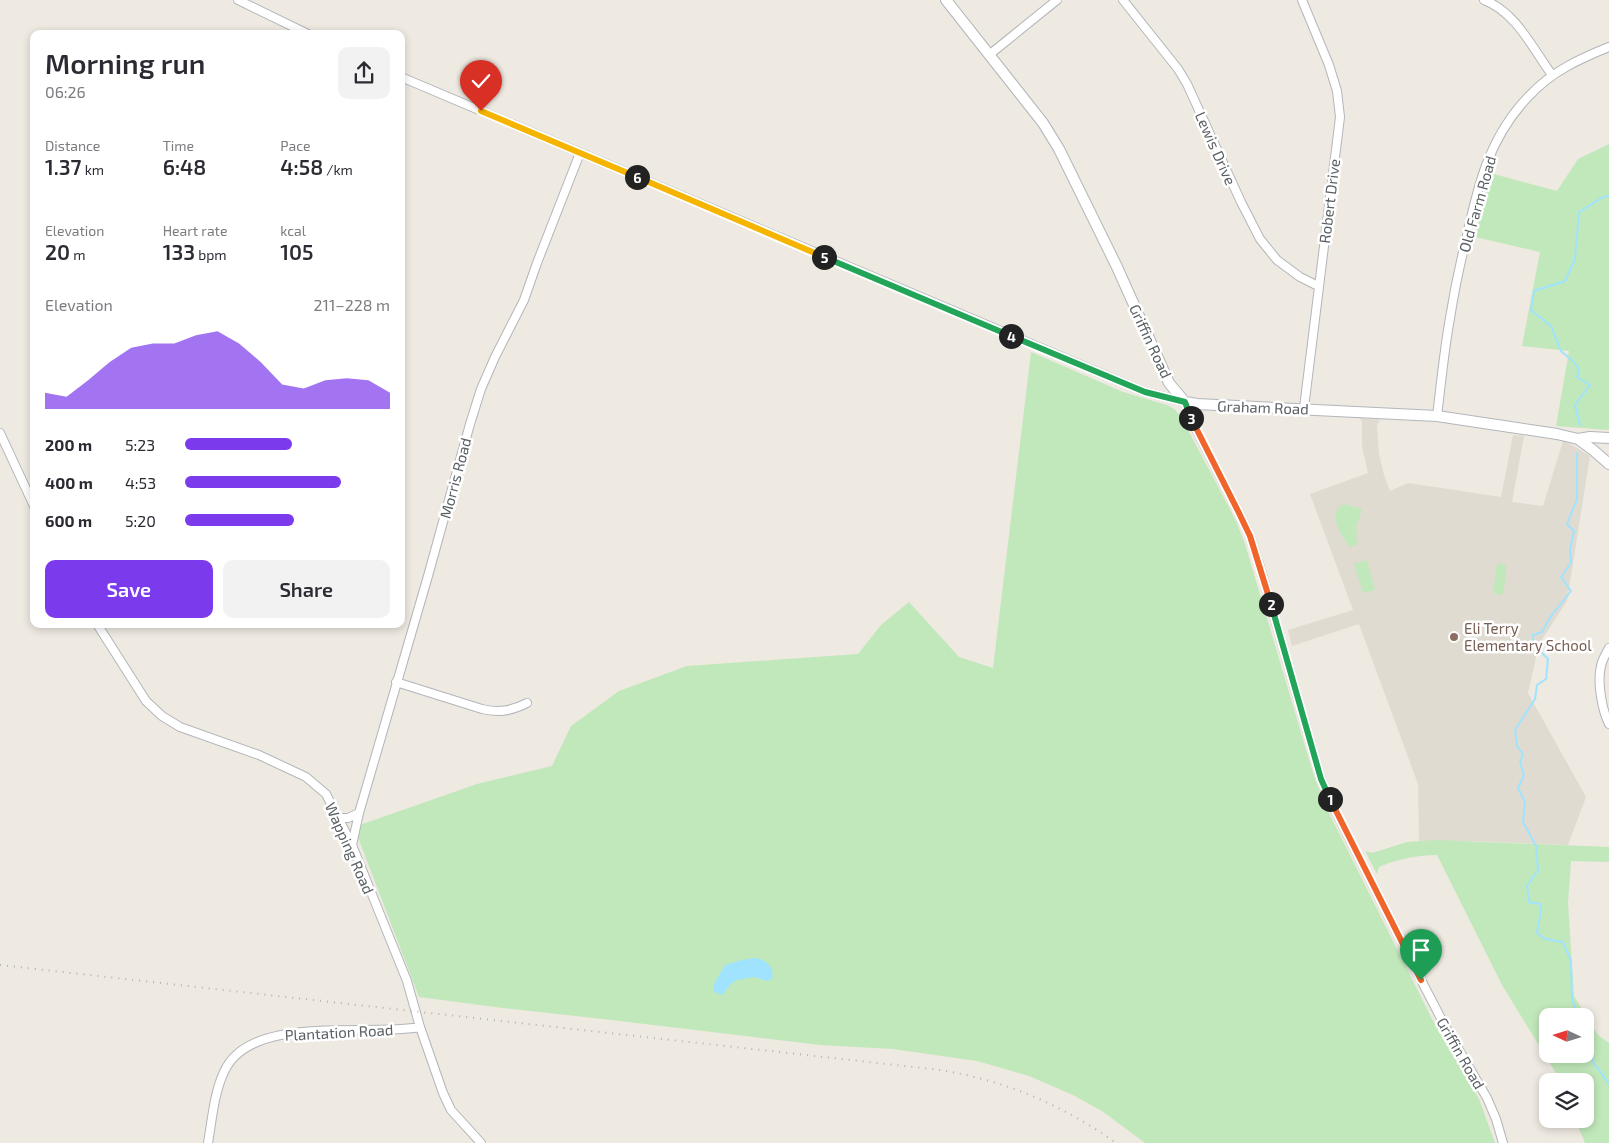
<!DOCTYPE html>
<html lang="en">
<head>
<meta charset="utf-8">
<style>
	body { margin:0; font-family:"Exo 2",sans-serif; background:#f2f2f3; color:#2b2b33; height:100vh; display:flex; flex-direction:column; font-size:19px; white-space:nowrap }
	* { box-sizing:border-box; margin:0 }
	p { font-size:16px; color:#7c7c81 }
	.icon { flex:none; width:28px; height:28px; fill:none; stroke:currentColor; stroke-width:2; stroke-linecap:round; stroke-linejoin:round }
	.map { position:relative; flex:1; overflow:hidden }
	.sheet { position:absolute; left:30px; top:30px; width:375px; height:598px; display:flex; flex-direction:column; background:#fff; border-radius:10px; box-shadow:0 2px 8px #0003 }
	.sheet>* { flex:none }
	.needle { width:32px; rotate:274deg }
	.tools { position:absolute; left:1539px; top:1008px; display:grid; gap:10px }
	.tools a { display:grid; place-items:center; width:55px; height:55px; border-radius:10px; background:#fff; box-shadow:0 2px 8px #0003; font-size:25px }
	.pin { position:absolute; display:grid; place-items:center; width:42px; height:42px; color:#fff; margin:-51px -21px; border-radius:50% 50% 50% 0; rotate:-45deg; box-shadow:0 0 5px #0007 }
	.pin .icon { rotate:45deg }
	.km { position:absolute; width:25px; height:25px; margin:-12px; border-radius:50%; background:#222; color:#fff; font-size:14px; line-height:25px; text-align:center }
	.round { display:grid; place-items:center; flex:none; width:52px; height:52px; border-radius:10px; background:#f2f2f3 }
	.summary { display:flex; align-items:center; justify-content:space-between; height:85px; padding:0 15px }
	h1 { font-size:28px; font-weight:600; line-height:38px }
	.figures { display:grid; grid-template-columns:repeat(3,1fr); gap:8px; height:85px; padding:5px 15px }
	.figures div { display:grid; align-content:center }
	.figures b { font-size:21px; font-weight:600 }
	.figures small { font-size:14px; font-weight:400 }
	.figures p { font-size:14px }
	.chart { height:140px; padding:10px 15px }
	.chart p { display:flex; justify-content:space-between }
	.chart svg { width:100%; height:90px; margin-top:5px; fill:#7c3aed; opacity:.7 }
	.button { display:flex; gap:10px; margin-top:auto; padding:10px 15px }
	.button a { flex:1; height:58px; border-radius:10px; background:#7c3aed; color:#fff; font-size:20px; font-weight:600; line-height:58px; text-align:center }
	.button a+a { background:#f2f2f3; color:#2b2b33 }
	ul { padding:0 15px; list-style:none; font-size:16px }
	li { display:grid; grid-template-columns:80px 60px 1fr; align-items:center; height:38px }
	li i { height:12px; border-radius:6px; background:#7c3aed }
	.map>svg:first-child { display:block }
	.education { fill:#e0dbd1 }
	.green { fill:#c1e8ba; fill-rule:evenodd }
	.water { fill:#a0e3ff }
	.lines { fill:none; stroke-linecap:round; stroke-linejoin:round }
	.stream { stroke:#a0e3ff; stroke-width:2 }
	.minor-casing { stroke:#b2b6ba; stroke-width:10 }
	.tertiary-casing { stroke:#b2b6ba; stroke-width:12 }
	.minor { stroke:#fff; stroke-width:8 }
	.tertiary { stroke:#fff; stroke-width:10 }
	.rail { stroke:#b1b2b3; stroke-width:2; stroke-dasharray:1 6; stroke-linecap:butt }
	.split-1-casing { stroke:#fff; stroke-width:10 }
	.split-2-casing { stroke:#fff; stroke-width:10 }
	.split-3-casing { stroke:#fff; stroke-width:10 }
	.split-4-casing { stroke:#fff; stroke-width:10 }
	.split-5-casing { stroke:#fff; stroke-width:10 }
	.split-6-casing { stroke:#fff; stroke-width:10 }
	.split-7-casing { stroke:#fff; stroke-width:10 }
	.split-1 { stroke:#f0652b; stroke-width:6 }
	.split-2 { stroke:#22a559; stroke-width:6 }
	.split-3 { stroke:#f0652b; stroke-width:6 }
	.split-4 { stroke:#22a559; stroke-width:6 }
	.split-5 { stroke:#22a559; stroke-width:6 }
	.split-6 { stroke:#f5b400; stroke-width:6 }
	.split-7 { stroke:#f5b400; stroke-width:6 }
	.education-dot { fill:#8d6e63; stroke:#fff; stroke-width:2 }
	.labels { text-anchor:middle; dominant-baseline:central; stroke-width:5; stroke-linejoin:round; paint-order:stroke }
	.street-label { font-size:15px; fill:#595f63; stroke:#fff }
	.education-label { font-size:15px; fill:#785e54; stroke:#fff; text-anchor:start }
</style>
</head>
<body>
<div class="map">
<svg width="1609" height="1143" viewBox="0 0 1609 1143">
	<rect width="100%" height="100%" fill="#eee9e1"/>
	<path class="education" d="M1360 418 1380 420 1377 425 1379 454 1384 475 1390 491 1408 483 1501 497 1513 435 1524 436 1512 502 1543 506 1563 441 1572 445 1590 456 1567 601 1539 644 1528 693 1586 797 1568 845 1468 841H1419L1418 784 1359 624 1292 646 1288 630 1353 610 1310 494 1368 473 1362 446V423Z"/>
	<path class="green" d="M1609 144V430L1556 426 1569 351 1522 346 1540 252 1475 237 1490 173 1557 191 1578 159Z
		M1031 352 1123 392 1167 405 1174 409 1180 415 1213 477 1236 521 1245 544 1313 773 1324 803 1432 1019 1479 1099 1495 1143H1145L1102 1111 1073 1095 1029 1076 977 1061 893 1049 820 1045 603 1019 503 1008 419 997 354 827 477 784 552 766 571 726 619 691 687 666 858 654 881 625 909 602 959 657 993 668Z
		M1344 504 1362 509 1356 527 1357 535 1356 536 1358 544 1350 547C1341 537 1326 511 1344 504Z
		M1367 560 1375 590 1363 593 1354 564Z
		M1497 563 1506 565V579L1502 595 1493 593Z
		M1436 840 1609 847V862L1571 861 1568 903 1574 996 1598 1035 1609 1043V1143H1585L1575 1119H1585V1081H1559L1556 1073 1502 985 1437 855C1418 855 1397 859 1379 867L1377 874 1365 851 1372 853 1407 842ZM1585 1016V1054H1548V1016Z"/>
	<path class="water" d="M755 958C766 959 775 968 772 979L767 981 754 977 737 980 731 984 722 995 713 991 714 984 725 965 742 960Z"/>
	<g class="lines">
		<path class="stream" d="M1580 425 1575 405 1590 385 1577 377 1579 370 1573 361 1561 351 1551 326 1531 310 1534 291 1565 281 1575 259 1579 212 1603 197 1609 196
			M1577 453V499L1567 524 1574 531 1570 549 1571 563 1561 577 1571 591 1551 616 1542 632 1533 635V644L1548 659 1546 679 1537 685 1535 699 1515 730 1517 746 1523 754 1520 762 1524 775 1518 788 1525 802 1523 822 1536 846 1538 870 1527 886 1529 902 1540 904 1541 909 1537 933 1545 939 1563 942 1571 961 1572 999 1578 1016
			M1585 1038 1593 1062 1609 1084"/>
		<g class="minor-casing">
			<path id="minor" d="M238 0 308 34
				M1123 0 1178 69 1187 84 1241 202 1260 239 1277 260 1300 277 1318 286
				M1302 0 1329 65 1337 91 1340 117 1304 408
				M1484 0C1516 12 1533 49 1552 75
				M989 55 1057 0
				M401 77 1145 392 1185 402 1194 425 1238 511 1250 536 1263 577 1321 779 1328 796 1419 976 1445 1026 1487 1098 1496 1119 1503 1143
				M1437 416C1441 384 1444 351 1450 318 1454 293 1459 268 1465 244 1477 189 1488 138 1529 96 1551 72 1579 59 1609 47
				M0 433 34 506
				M97 624 146 701 162 716 180 727 259 755 306 777 326 794 352 845 407 981 420 1027 443 1093 451 1110 481 1143
				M1609 648C1606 654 1602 660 1601 666 1597 682 1602 710 1609 724
				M396 682 482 709C499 713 511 711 527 703
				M338 818H348L359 813
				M352 845 359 813 428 576 470 424 481 389 495 357 524 300 537 263 580 153
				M208 1143C212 1120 214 1093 224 1072 250 1013 367 1037 420 1027"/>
		</g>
		<g class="tertiary-casing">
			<path id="tertiary" d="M946 0 1043 123 1059 149 1117 267 1169 383 1185 402 1197 404 1437 416 1557 434 1578 439 1593 450 1609 464
				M1578 439 1590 437 1609 438"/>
		</g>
		<use href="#minor" class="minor"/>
		<use href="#tertiary" class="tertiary"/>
		<path class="rail" d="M0 965 940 1070C1004 1080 1063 1105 1116 1143"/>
	</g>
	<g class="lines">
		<g class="split-1-casing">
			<path id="split-1" d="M1330 799 1421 980"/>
		</g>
		<g class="split-2-casing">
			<path id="split-2" d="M1271 604 1321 779 1330 799"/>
		</g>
		<g class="split-3-casing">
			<path id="split-3" d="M1191 418 1238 511 1250 536 1271 604"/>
		</g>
		<g class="split-4-casing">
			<path id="split-4" d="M1011 336 1145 392 1185 402 1191 418"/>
		</g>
		<g class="split-5-casing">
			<path id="split-5" d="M824 257 1011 336"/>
		</g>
		<g class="split-6-casing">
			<path id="split-6" d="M637 177 824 257"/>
		</g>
		<g class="split-7-casing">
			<path id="split-7" d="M481 111 637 177"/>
		</g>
		<use href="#split-1" class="split-1"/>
		<use href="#split-2" class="split-2"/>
		<use href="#split-3" class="split-3"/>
		<use href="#split-4" class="split-4"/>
		<use href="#split-5" class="split-5"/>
		<use href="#split-6" class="split-6"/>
		<use href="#split-7" class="split-7"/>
	</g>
	<circle class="education-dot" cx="1454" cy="637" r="5"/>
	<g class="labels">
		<g class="street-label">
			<text transform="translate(1216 148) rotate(66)">Lewis Drive</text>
			<text transform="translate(1329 201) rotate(-83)">Robert Drive</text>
			<text transform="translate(1477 204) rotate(-74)">Old Farm Road</text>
			<text transform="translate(1151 341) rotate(65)">Griffin Road</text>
			<text transform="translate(1263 407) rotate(2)">Graham Road</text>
			<text transform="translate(455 478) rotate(-75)">Morris Road</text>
			<text transform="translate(350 848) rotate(66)">Wapping Road</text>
			<text transform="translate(339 1032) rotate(-3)">Plantation Road</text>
			<text transform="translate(1461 1053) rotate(60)">Griffin Road</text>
		</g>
		<g class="education-label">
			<text x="1464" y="628">Eli Terry<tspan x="1464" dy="17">Elementary School</tspan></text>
		</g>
	</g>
</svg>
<div class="tools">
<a><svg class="needle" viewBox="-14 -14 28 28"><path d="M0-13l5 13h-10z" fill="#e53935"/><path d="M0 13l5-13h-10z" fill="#7c7c81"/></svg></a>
<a><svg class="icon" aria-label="layers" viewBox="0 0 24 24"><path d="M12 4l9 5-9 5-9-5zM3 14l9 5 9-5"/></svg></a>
</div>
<div class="pin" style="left:1421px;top:980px;background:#1e9e55"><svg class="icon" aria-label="arrive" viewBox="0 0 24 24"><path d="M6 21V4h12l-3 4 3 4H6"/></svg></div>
<div class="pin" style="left:481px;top:111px;background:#d93025"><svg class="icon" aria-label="check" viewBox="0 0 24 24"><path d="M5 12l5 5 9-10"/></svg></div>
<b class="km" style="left:1330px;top:799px">1</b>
<b class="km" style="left:1271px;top:604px">2</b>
<b class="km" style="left:1191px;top:418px">3</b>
<b class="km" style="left:1011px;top:336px">4</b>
<b class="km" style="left:824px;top:257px">5</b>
<b class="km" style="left:637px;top:177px">6</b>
<section class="sheet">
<div class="summary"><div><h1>Morning run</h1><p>06:26</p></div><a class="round"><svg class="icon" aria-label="share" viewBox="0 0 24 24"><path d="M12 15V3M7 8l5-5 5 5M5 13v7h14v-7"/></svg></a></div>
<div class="figures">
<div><p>Distance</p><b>1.37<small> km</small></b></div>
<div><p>Time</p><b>6:48</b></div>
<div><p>Pace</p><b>4:58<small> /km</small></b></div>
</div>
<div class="figures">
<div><p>Elevation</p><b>20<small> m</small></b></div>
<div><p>Heart rate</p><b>133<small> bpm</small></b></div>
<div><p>kcal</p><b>105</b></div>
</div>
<div class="chart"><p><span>Elevation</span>211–228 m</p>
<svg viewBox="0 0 160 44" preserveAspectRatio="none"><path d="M0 44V36L10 38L20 30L30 21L40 14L50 12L60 12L70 8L80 6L90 12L100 21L110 32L120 34L130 30L140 29L150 30L160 36V44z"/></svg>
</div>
<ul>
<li><b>200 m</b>5:23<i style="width:52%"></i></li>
<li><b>400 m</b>4:53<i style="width:76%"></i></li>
<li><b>600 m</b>5:20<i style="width:53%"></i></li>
</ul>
<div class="button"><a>Save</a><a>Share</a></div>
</section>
</div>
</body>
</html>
